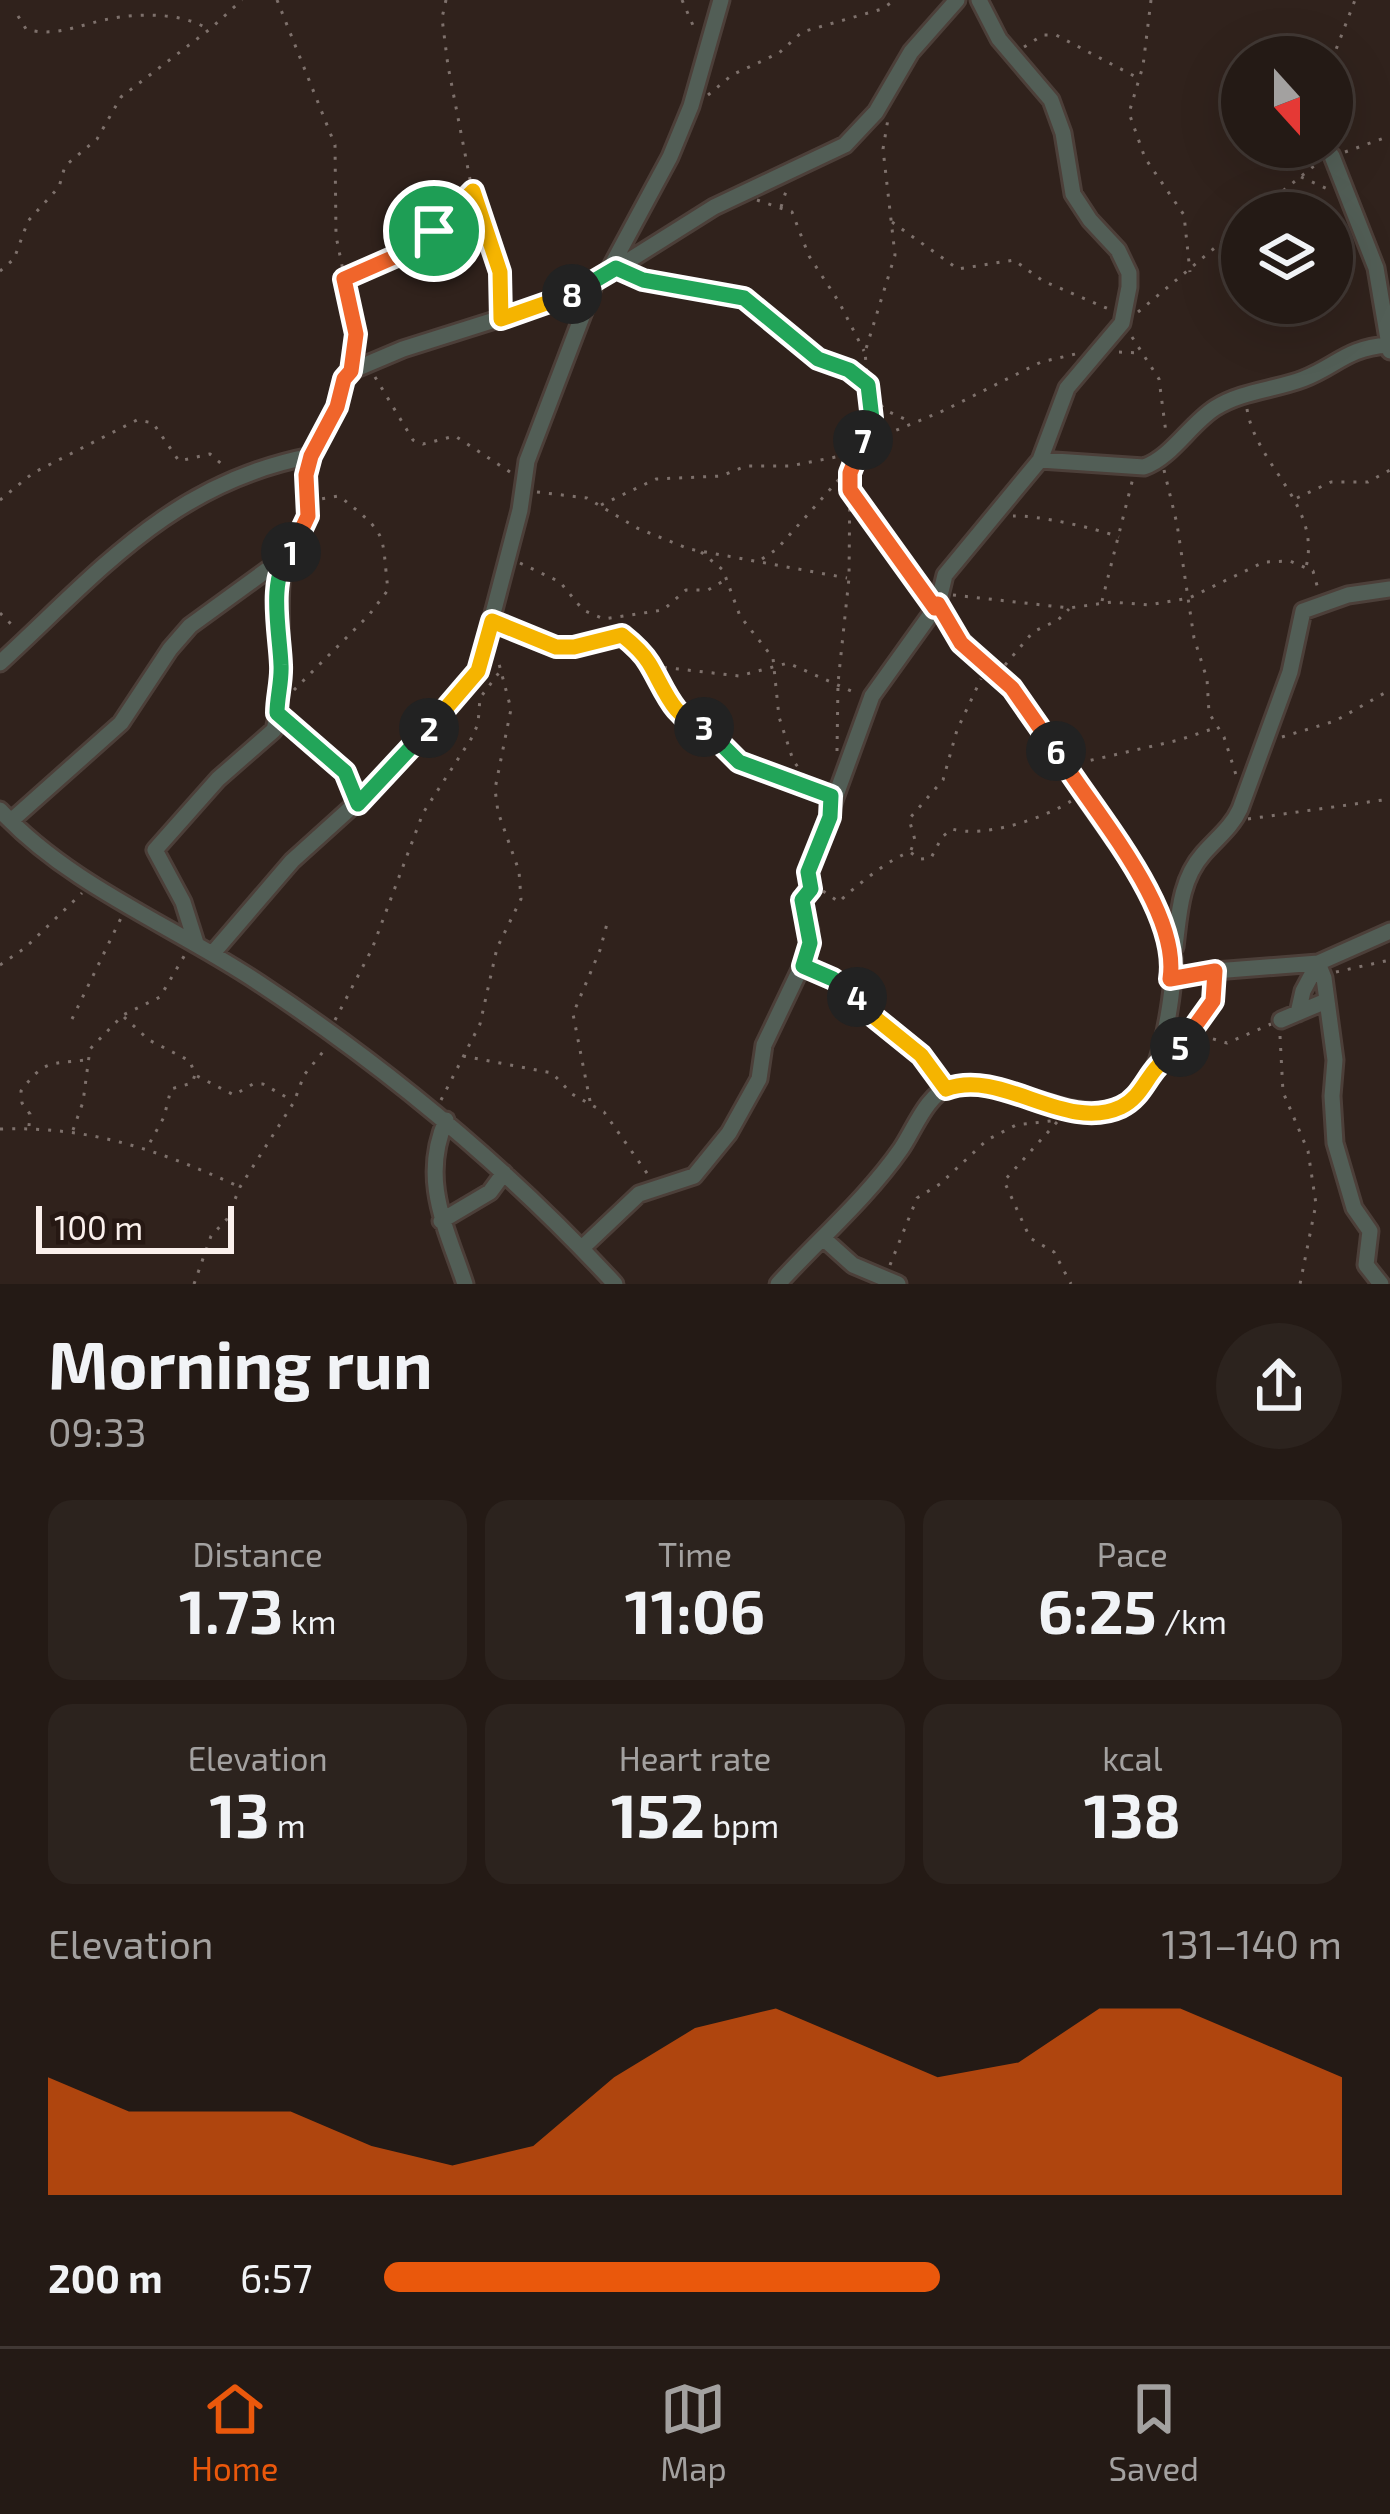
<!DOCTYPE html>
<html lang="en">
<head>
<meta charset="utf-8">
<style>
	body { margin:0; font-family:"Exo 2",sans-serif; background:#2c231e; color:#f1f3f6; height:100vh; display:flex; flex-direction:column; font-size:45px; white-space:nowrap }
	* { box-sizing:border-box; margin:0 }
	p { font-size:39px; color:#a3a1a0 }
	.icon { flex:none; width:66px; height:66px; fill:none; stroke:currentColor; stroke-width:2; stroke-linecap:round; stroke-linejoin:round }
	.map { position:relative; height:1284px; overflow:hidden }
	.sheet { display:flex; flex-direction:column; background:#241a15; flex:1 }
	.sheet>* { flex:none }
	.needle { width:78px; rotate:159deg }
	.buttons { position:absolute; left:1221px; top:36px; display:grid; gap:24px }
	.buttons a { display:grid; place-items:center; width:132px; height:132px; border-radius:50%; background:#241a15; box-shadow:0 12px 48px #0002,0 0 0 3px #413834; font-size:60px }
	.scale { position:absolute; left:36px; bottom:30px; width:198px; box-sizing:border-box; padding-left:12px; border:6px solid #faf0ec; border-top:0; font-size:33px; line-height:42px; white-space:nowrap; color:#faf0ec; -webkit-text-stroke:9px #261813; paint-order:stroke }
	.pin { position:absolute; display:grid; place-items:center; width:102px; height:102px; color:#fff; margin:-51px; border:6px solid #fff; border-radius:50%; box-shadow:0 3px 12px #0007 }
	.km { position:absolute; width:60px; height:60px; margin:-30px; border-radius:50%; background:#222; color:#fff; font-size:33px; line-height:60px; text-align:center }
	.round { display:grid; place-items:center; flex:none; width:126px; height:126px; border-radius:63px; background:#2c231e }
	.overview { display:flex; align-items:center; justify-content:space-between; height:204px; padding:0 48px }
	h1 { font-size:66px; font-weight:700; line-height:90px }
	.metrics { display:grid; grid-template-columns:repeat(3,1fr); gap:18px; height:204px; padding:12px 48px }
	.metrics div { display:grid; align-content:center; border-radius:24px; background:#2c231e; text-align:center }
	.metrics b { font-size:60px; font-weight:700 }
	.metrics small { font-size:33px; font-weight:400 }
	.metrics p { font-size:33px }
	.chart { height:336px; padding:24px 48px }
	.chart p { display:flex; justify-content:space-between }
	.chart svg { width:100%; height:216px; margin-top:12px; fill:#ea580c; opacity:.7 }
	ul { padding:0 48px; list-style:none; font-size:39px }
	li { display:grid; grid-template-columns:192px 144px 1fr; align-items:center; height:90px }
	li i { height:30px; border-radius:15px; background:#ea580c }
	.dock { display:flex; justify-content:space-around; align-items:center; height:168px; border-top:3px solid #413834; background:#241a15; font-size:33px; color:#a3a1a0 }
	.dock a { display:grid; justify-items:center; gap:6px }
	.dock .active { color:#ea580c }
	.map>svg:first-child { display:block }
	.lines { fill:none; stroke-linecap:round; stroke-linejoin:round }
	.minor-casing { stroke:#4c3f39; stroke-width:21 }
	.path { stroke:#7e716c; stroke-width:3; stroke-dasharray:3 9; stroke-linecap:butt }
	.minor { stroke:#525e56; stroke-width:15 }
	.split-1-casing { stroke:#fff; stroke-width:24 }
	.split-2-casing { stroke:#fff; stroke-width:24 }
	.split-3-casing { stroke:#fff; stroke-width:24 }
	.split-4-casing { stroke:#fff; stroke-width:24 }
	.split-5-casing { stroke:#fff; stroke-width:24 }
	.split-6-casing { stroke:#fff; stroke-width:24 }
	.split-7-casing { stroke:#fff; stroke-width:24 }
	.split-8-casing { stroke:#fff; stroke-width:24 }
	.split-9-casing { stroke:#fff; stroke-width:24 }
	.split-1 { stroke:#f0652b; stroke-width:15 }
	.split-2 { stroke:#22a559; stroke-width:15 }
	.split-3 { stroke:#f5b400; stroke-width:15 }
	.split-4 { stroke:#22a559; stroke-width:15 }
	.split-5 { stroke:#f5b400; stroke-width:15 }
	.split-6 { stroke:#f0652b; stroke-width:15 }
	.split-7 { stroke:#f0652b; stroke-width:15 }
	.split-8 { stroke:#22a559; stroke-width:15 }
	.split-9 { stroke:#f5b400; stroke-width:15 }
</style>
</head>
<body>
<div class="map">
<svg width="1390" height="1284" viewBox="0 0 1390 1284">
	<rect width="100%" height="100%" fill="#30221c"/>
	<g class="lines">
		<g class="minor-casing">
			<path id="minor" d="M1332 156 1376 268 1390 351
				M609 273 714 207 845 145 876 112 911 52 957 0
				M1040 460 1144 467C1172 457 1190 424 1215 408 1242 391 1274 390 1303 379 1337 366 1346 348 1388 345
				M0 663C99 572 171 483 311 456
				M0 810C70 886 174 926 259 983 389 1069 509 1169 615 1284
				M12 820 121 723 170 649 190 626 293 551 308 516 306 475 311 456 337 407 344 379 351 371 403 349 561 299 607 274 670 157 691 106 721 0
				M196 943 183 902 155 850 218 779 274 730C288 675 275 617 283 561
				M1175 947C1179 915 1180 880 1203 854 1216 839 1232 827 1240 809L1290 672 1303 611 1348 595 1390 589
				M213 953 292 861 386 776 478 671 520 510 527 461 596 280
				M1318 963 1324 978 1335 1060 1332 1096 1335 1143 1354 1208 1370 1231 1366 1265 1381 1284
				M1170 979 1215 971 1318 963 1390 931
				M1298 1013 1303 991 1318 963
				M1281 1020 1326 1001
				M446 1120C420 1180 446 1227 465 1284
				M441 1221 490 1192 504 1173
				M823 1238 853 1265 898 1284
				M582 1248 639 1194 694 1176 729 1133 759 1079 764 1045 807 955 810 930 802 906 806 892 811 889 808 872 872 696 938 604
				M778 1284C819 1239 866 1199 901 1149 914 1130 927 1094 951 1086 1000 1072 1059 1122 1112 1109 1140 1103 1154 1075 1161 1049 1167 1026 1177 973 1172 950 1159 895 1118 846 1087 800 1067 770 1048 738 1027 708 999 670 958 649 938 604L945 575 1040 460 1067 388 1122 323 1129 287V273L1118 250 1090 220 1073 194 1063 133 1051 100 999 39 979 0"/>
		</g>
		<path class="path" d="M277 0 335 145 336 236 356 334 355 352
			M446 0 442 18 448 66 474 200 501 272 503 305
			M682 0 695 30
			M1151 0 1143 66 1129 113 1145 158 1184 215 1190 272
			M18 16 26 29C50 36 69 29 92 23 126 13 178 10 208 29
			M1024 47 1043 35H1056L1138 78
			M1332 60 1355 0
			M708 95 732 75 779 53 802 32 882 9 895 0
			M1345 152 1390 136
			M1301 177 1330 190
			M757 200 792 212 809 256 839 302 864 351
			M781 207 787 188
			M1255 213 1319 162
			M892 222 958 269 1014 260 1043 281 1111 310
			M0 271 14 259 28 221 59 187 65 166 97 139 121 97 210 29 242 0
			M628 275 744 298 818 359 849 370 868 385
			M345 278 408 251 450 217 473 191
			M1138 312 1242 225
			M1132 337 1159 379 1166 433
			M1119 352 1142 353
			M375 377 413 440 423 444 455 436 513 474
			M872 397 887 411 909 421
			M1247 409C1256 466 1322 505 1306 567
			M863 444 945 410 1041 362 1080 353
			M1164 470 1177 524 1194 638 1207 679 1209 713 1224 737 1237 778
			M851 491 926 595
			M537 492 587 498 637 528 689 549 847 578
			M1297 498 1331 482H1368L1390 470
			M0 500 33 473 137 420 153 423 179 461 210 454 224 466
			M601 505 656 479 721 476 746 466H790L856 453
			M1013 516C1037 515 1095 528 1119 537
			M701 552 723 570 740 616 773 658 779 717 793 760 813 789
			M762 559 777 549 850 467
			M520 563 560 582 583 610 604 619 663 610 686 590H708L725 580
			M953 595 1069 608 1112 602 1149 605 1189 598 1264 562 1290 561 1313 571 1318 589
			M1102 601 1133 478
			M0 613 16 629
			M503 629 556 647 623 635 647 659 660 689 686 719 708 729 733 757 824 793
			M1005 665 1033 632 1058 620 1069 609
			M652 666 739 676 788 663 858 694
			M294 690 369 615 388 590C381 532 390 536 339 496L321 499
			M291 725 333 759 353 785
			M1282 737 1335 721 1390 690
			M837 751 838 683 849 578 850 473 871 419 865 352 895 255 883 149 888 119
			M1079 763 1179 740 1215 728
			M1248 819 1390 799
			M911 850 915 840 909 819 943 780 957 730 981 679
			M823 891 839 902C853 888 892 857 910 852L920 859 931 858 942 837 952 829C984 838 1043 819 1071 801
			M0 965 25 948 82 893
			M816 972C847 984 852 999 876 1019 899 1038 920 1053 938 1078
			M1336 972 1390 960
			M124 1017 149 1040 190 1061 195 1075 192 1083 171 1089 164 1117 148 1146
			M72 1019 122 916
			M335 1020 372 949 423 813 471 739 478 724 480 698 501 670
			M1190 1032 1227 1043 1271 1024
			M1280 1036 1283 1092 1308 1151 1316 1204 1300 1284
			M1174 1052 1213 1001 1214 985
			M463 1056 552 1073 572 1094 604 1112 649 1176
			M197 1076 234 1095 253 1084H263L293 1101
			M441 1100 480 1024 497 948 521 899 519 871 498 812 495 789 511 709 498 660
			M590 1101 573 1014 600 950 608 920
			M1057 1122 1004 1181 1030 1238 1054 1252 1071 1284
			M29 1126 30 1114 22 1103 21 1091C44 1060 49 1064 86 1060
			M0 1129C91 1126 158 1150 240 1187
			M73 1130 83 1102 90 1049 123 1015 160 997 186 953
			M890 1265 917 1198 940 1184 987 1140 1016 1125 1059 1120
			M194 1284 211 1236 227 1219 240 1187 294 1102 304 1075 327 1047"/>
		<use href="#minor" class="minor"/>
	</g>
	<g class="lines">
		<g class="split-1-casing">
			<path id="split-1" d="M291 552 308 516 306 475 311 456 337 407 344 379 351 371 356 334 344 279 408 251 434 231"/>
		</g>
		<g class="split-2-casing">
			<path id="split-2" d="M291 552C267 578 280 633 281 665 282 681 277 697 277 713L345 772 358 804 429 728"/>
		</g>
		<g class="split-3-casing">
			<path id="split-3" d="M429 728 478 671 492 621 556 647H574L622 635C632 643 643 653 649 663 664 687 673 720 704 727"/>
		</g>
		<g class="split-4-casing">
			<path id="split-4" d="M704 727 739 762 831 796 830 817 808 872 811 889 802 900 810 943 803 966 833 979 857 997"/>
		</g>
		<g class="split-5-casing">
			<path id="split-5" d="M857 997 874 1017 921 1055 946 1089C1002 1068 1065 1133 1121 1107 1140 1098 1145 1080 1158 1066 1164 1059 1173 1053 1180 1047"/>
		</g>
		<g class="split-6-casing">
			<path id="split-6" d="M1056 751C1092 810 1181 909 1170 979L1215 971 1213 1001 1180 1047"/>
		</g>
		<g class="split-7-casing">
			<path id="split-7" d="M863 440 850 473V490L935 608 938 604 961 643 1012 688 1056 751"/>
		</g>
		<g class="split-8-casing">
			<path id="split-8" d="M572 294 616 268 643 280 744 298 818 359 849 370 868 385 872 419 863 440"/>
		</g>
		<g class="split-9-casing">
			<path id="split-9" d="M434 231 473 191 500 272 501 319 572 294"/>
		</g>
		<use href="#split-1" class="split-1"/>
		<use href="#split-2" class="split-2"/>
		<use href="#split-3" class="split-3"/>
		<use href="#split-4" class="split-4"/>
		<use href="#split-5" class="split-5"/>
		<use href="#split-6" class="split-6"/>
		<use href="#split-7" class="split-7"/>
		<use href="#split-8" class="split-8"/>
		<use href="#split-9" class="split-9"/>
	</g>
</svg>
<div class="buttons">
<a><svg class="needle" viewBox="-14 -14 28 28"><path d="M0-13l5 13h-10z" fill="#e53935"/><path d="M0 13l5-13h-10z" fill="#a3a1a0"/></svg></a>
<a><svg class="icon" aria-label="layers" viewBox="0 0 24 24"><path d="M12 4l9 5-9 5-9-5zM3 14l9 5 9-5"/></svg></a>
</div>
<div class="scale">100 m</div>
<div class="pin" style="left:434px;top:231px;background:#1e9e55"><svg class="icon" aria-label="arrive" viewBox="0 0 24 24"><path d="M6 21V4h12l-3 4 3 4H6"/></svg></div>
<b class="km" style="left:291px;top:552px">1</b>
<b class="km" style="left:429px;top:728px">2</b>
<b class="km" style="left:704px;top:727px">3</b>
<b class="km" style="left:857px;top:997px">4</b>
<b class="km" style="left:1180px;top:1047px">5</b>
<b class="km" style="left:1056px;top:751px">6</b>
<b class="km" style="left:863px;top:440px">7</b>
<b class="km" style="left:572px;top:294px">8</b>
</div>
<section class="sheet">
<div class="overview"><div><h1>Morning run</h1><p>09:33</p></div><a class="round"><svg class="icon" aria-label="share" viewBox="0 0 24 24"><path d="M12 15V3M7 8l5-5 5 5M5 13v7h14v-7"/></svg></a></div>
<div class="metrics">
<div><p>Distance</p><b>1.73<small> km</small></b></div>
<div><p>Time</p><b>11:06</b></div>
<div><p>Pace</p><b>6:25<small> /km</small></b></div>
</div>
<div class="metrics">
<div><p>Elevation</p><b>13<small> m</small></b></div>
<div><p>Heart rate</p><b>152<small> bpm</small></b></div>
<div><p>kcal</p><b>138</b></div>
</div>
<div class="chart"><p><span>Elevation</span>131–140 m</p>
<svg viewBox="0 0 160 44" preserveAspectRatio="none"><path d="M0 44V20L10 27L20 27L30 27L40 34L50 38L60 34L70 20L80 10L90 6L100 13L110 20L120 17L130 6L140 6L150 13L160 20V44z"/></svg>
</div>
<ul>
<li><b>200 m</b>6:57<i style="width:58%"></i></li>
</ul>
</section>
<nav class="dock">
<a class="active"><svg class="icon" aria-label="home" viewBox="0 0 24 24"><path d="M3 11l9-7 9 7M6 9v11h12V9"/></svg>Home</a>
<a><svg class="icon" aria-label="map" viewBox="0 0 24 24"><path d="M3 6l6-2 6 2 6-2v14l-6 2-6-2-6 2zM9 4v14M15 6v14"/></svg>Map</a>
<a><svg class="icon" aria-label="saved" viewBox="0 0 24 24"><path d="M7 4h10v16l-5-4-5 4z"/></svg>Saved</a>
</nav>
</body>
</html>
